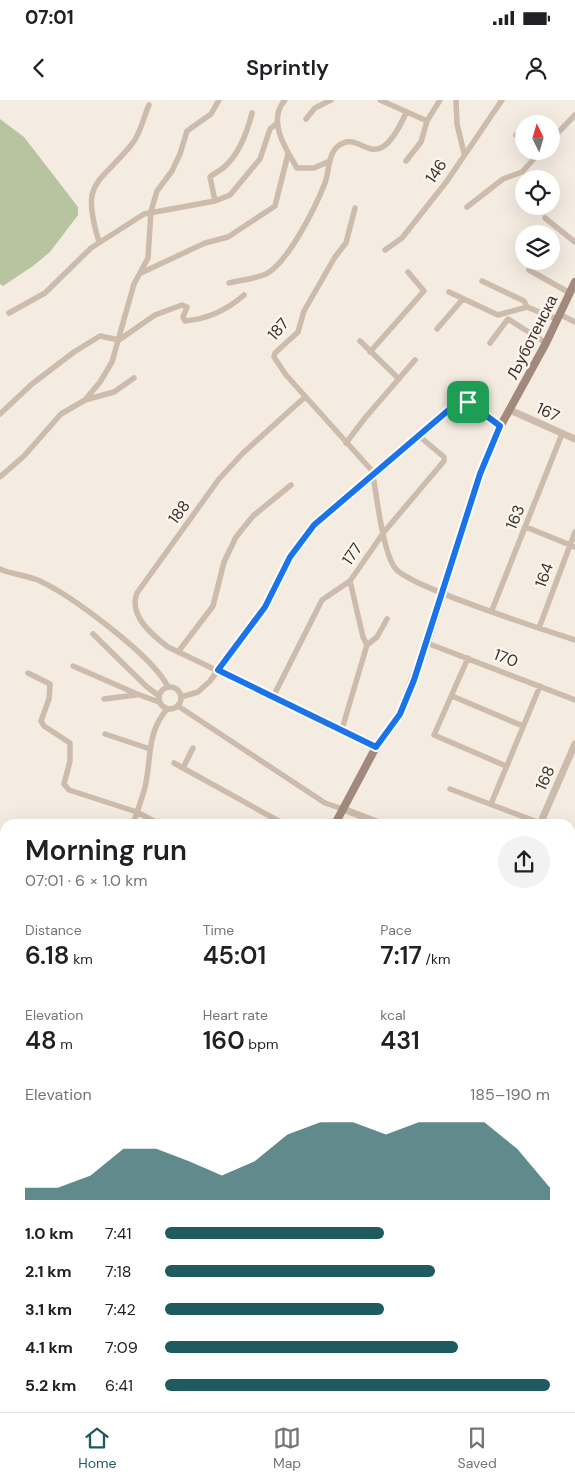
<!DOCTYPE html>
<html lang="en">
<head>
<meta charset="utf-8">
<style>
	body { margin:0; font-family:"DM Sans",sans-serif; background:#f2f2f2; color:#202124; height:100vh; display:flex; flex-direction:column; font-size:19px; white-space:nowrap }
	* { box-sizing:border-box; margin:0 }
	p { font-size:16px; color:#757577 }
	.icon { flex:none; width:28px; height:28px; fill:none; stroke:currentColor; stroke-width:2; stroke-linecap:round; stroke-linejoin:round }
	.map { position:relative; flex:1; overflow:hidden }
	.panel { position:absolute; left:0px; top:719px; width:575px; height:594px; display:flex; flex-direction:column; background:#fff; border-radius:15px 15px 0 0; box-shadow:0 5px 20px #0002 }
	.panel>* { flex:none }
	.needle { width:32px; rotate:355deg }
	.fabs { position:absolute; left:515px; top:15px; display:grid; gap:10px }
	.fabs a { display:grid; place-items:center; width:45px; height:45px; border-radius:50%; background:#fff; box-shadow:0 5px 20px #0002; font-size:25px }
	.pin { position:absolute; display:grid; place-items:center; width:42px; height:42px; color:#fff; margin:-21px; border-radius:10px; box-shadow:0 2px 8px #0006 }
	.round { display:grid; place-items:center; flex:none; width:52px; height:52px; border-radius:26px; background:#f2f2f2 }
	.head { display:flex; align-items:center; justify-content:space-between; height:85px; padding:0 25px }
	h1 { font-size:28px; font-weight:600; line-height:38px }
	.metrics { display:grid; grid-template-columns:repeat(3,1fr); gap:8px; height:85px; padding:5px 25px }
	.metrics div { display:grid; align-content:center }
	.metrics b { font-size:25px; font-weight:600 }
	.metrics small { font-size:14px; font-weight:400 }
	.metrics p { font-size:14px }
	.chart { height:140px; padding:10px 25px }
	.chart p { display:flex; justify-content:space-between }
	.chart svg { width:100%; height:90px; margin-top:5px; fill:#1f5a5e; opacity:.7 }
	ul { padding:0 25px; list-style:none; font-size:16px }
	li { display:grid; grid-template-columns:80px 60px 1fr; align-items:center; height:38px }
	li i { height:12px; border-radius:6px; background:#1f5a5e }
	.status { display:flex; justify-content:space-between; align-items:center; height:35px; padding:0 25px; background:#fff; direction:ltr }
	.status svg { height:14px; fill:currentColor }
	header { display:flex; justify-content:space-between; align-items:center; height:65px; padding:0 25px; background:#fff; font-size:22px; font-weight:600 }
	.tabs { display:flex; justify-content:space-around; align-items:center; height:70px; border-top:1px solid #e0e0e0; background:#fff; font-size:14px; color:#757577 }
	.tabs a { display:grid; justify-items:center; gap:2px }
	.tabs .current { color:#1f5a5e }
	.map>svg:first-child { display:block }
	.green { fill:#b8c4a0 }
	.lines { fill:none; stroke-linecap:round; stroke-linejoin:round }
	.minor { stroke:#cdbbac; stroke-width:5.5 }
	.tertiary { stroke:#cdbbac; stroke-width:7 }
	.secondary { stroke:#a18a7d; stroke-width:8 }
	.route-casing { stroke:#fff; stroke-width:10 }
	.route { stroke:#1a73e8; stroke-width:6 }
	.labels { text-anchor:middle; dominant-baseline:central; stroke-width:5; stroke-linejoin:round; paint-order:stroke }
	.street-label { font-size:16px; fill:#3b302b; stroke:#fbf5ee }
</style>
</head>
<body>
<div class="status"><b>07:01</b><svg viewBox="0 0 49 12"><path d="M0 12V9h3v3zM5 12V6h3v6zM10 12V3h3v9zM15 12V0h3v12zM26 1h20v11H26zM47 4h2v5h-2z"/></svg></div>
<header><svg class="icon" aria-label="back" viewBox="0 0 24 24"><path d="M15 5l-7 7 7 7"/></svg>Sprintly<svg class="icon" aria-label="person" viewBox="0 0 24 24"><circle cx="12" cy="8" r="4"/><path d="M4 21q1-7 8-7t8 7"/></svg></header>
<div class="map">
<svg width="575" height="1312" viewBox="0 0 575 1312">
	<rect width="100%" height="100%" fill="#f4ebe1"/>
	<path class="green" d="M0 19 24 37 78 107V115L50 152 33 166 3 186 0 184Z"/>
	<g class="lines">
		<path class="minor" d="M285 0C267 20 285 48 297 68H314L330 61
			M380 0 427 21
			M456 0 457 24 464 53
			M306 19 315 8 331 0
			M516 35H524
			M551 40 575 15
			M406 61 421 42 427 21 440 0
			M215 101 210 77C214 73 219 72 223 68 239 55 247 33 252 13
			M467 107 503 79 522 72 541 51
			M355 108 346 143 335 157 304 211 298 232 275 253 274 257 286 275 375 374
			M545 118 575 142
			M99 142C80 80 98 86 132 44 141 33 143 18 149 5
			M385 150 402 138 447 81 502 0
			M535 161 529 170 570 193
			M141 173 205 143 228 137 275 106 288 54
			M482 181 524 201 527 207 557 219
			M229 183C240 180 255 179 266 174 288 163 316 106 325 83 329 72 328 55 337 47 362 25 374 84 406 13
			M449 192 498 215 527 207
			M9 213 45 193 91 148 144 114 215 101 230 95 260 59 270 29 276 24
			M559 214 575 222
			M437 229 462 200
			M360 241 399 279
			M490 243 508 219 546 243
			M370 252 424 191 408 172
			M305 297 243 353 219 379 137 493C128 515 152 535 168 547L376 647
			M85 300 114 292 134 278
			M0 314 32 284 74 252 100 236 119 240 155 215 182 205 187 207 183 217 185 221C208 219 227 210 244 195
			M346 343 365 318 415 260
			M373 376C377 398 383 452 395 468 409 487 545 530 575 540
			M0 377 24 356 61 314 85 300 100 282 112 262 134 184 148 158 151 111 157 91 172 71 180 54 187 31 211 14 219 0
			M526 427 575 447
			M0 469C13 475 27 475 40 481 72 496 153 556 168 587
			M350 481 363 537 367 545
			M492 510 562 334
			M539 528 575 432
			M93 534 146 586 159 596
			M427 543 575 600
			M178 552 213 506 224 462 236 437 253 416 291 385
			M468 558 434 635 506 666
			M73 566 137 594 159 602
			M28 573 50 584 49 599 41 621 44 626 70 643V661L64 684 69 690 137 712 159 724
			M159 598a11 11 0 1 1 22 0a11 11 0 1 1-22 0Z
			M452 596 523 626
			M181 597 198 592 210 581 265 507 290 457 314 425 458 302H468L500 327
			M273 597 322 500 350 481 384 432 444 361V357L419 336
			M104 599 136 595
			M178 606 325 703 343 709
			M342 629 367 545 377 537 387 519
			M105 634 150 649
			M174 663 284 724
			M183 668 193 648
			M450 689 540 723
			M491 704 540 586
			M133 724C137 712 142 699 145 687 152 657 146 634 167 609
			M570 734 575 736
			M0 766 5 771
			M0 812H5
			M0 878 5 883
			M0 995 5 987
			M0 1009 5 1011
			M0 1047H5
			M570 1159 575 1161
			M0 1168 5 1169
			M570 1219 575 1220
			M0 1238 5 1239
			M282 1308 303 1312
			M0 1310 3 1312
			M45 1312 47 1308
			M181 1312 182 1308
			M262 1312 263 1308"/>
		<path class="tertiary" d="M510 310 575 339
			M343 709 382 724
			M540 724 575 644
			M570 791 575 793"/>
		<path class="secondary" d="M335 724 376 647 400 613 427 543 480 374 500 327 546 243 575 182
			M119 1312 121 1308"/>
	</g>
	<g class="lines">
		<g class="route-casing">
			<path id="route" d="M463 301 468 302 500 326 480 374 414 580 400 614 376 647 218 570 265 507 290 457 314 425 458 302Z"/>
		</g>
		<use href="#route" class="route"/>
	</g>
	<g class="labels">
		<g class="street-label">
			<text transform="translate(436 71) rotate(-56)">146</text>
			<text transform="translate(278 229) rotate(-49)">187</text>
			<text transform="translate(532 237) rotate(-63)">Љуботенска</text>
			<text transform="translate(548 312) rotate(25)">167</text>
			<text transform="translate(179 412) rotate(-54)">188</text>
			<text transform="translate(515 417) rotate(-68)">163</text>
			<text transform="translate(352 454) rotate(-55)">177</text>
			<text transform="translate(544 475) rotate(-70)">164</text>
			<text transform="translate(506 558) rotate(21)">170</text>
			<text transform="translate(545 678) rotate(-66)">168</text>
		</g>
	</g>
</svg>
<div class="fabs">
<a><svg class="needle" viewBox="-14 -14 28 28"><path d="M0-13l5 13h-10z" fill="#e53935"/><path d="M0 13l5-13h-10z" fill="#757577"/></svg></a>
<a><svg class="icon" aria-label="locate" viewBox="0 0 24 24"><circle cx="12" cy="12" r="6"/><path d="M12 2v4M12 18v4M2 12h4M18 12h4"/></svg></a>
<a><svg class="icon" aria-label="layers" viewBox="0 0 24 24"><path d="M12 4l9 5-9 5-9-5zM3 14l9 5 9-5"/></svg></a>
</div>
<div class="pin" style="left:468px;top:302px;background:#1e9e55"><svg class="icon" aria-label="arrive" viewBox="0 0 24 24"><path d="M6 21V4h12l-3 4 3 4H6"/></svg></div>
<section class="panel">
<div class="head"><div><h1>Morning run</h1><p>07:01 · 6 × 1.0 km</p></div><a class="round"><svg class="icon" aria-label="share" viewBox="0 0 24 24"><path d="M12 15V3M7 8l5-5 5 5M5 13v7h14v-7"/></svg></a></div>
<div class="metrics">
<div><p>Distance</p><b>6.18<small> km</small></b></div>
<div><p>Time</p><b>45:01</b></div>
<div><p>Pace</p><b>7:17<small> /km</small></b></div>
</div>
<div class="metrics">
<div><p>Elevation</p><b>48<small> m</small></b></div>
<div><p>Heart rate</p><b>160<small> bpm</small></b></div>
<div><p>kcal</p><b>431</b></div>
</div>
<div class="chart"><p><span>Elevation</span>185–190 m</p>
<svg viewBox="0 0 160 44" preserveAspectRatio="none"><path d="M0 44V38L10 38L20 32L30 19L40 19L50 25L60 32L70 25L80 12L90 6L100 6L110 12L120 6L130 6L140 6L150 19L160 38V44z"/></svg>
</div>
<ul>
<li><b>1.0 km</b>7:41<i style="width:57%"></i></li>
<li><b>2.1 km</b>7:18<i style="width:70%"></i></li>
<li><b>3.1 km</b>7:42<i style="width:57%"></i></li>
<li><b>4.1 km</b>7:09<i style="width:76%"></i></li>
<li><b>5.2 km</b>6:41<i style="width:100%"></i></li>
</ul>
</section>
</div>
<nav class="tabs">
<a class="current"><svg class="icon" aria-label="home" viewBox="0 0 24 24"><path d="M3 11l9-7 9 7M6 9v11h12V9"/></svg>Home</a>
<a><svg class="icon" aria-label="map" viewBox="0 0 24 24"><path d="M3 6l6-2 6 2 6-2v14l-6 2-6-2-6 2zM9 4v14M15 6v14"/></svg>Map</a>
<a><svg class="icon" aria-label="saved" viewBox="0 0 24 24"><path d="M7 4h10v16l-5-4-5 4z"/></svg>Saved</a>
</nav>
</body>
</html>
